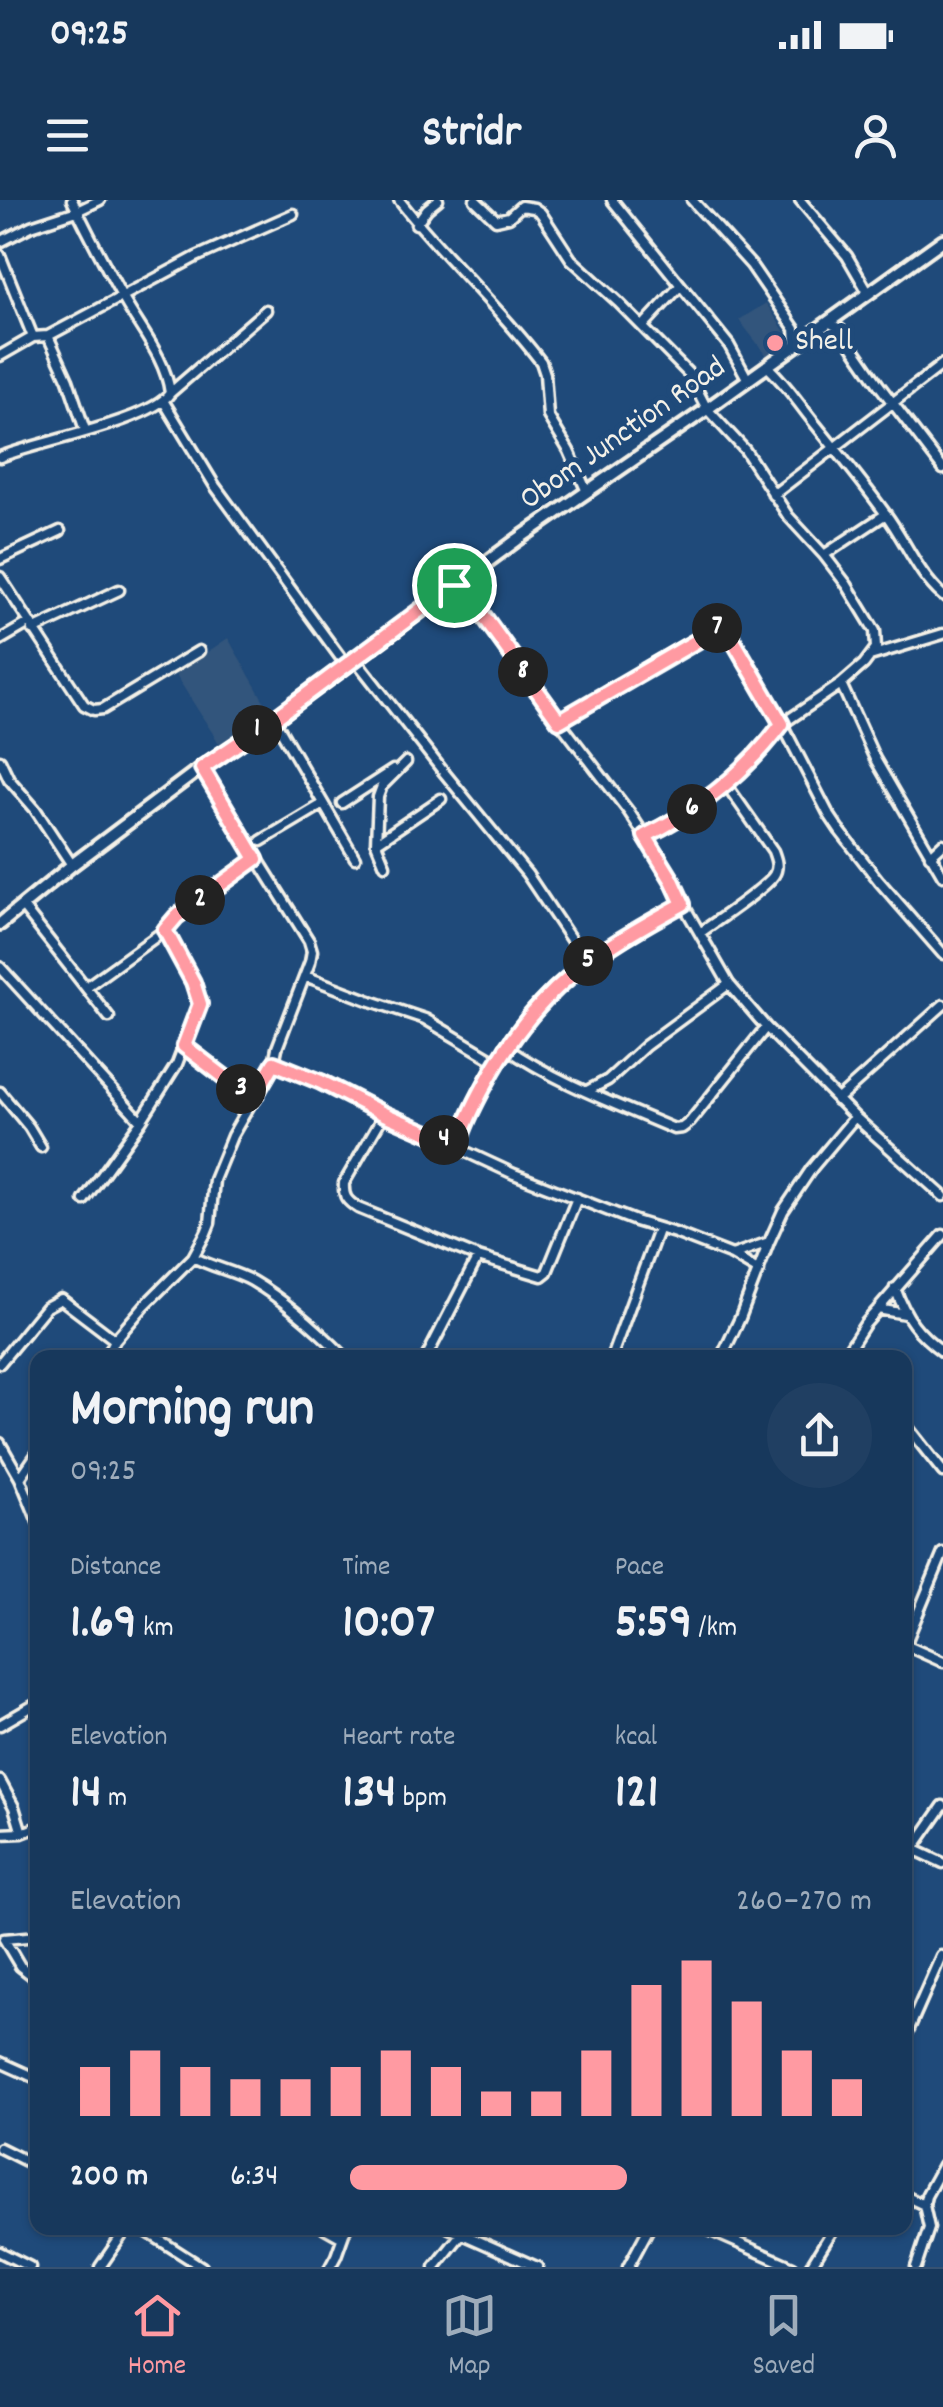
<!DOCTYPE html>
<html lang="en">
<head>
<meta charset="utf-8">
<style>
	body { margin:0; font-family:Dekko,sans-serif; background:#203f62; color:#f1f3f6; height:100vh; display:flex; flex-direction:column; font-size:38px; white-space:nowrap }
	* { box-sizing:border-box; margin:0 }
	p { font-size:32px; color:#9eacbb }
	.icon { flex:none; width:55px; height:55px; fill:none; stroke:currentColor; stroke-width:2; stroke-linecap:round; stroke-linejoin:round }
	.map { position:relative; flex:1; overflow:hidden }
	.panel { position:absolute; left:30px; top:1150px; width:882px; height:885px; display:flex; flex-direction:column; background:#17385c; border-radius:20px; box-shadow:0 2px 8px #0004,0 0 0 2px #365272 }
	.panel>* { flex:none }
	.pin { position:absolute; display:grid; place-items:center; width:85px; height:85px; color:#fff; margin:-42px; border:5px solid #fff; border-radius:50%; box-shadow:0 2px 10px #0007 }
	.km { position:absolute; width:50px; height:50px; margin:-25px; border-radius:50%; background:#222; color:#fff; font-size:28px; line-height:50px; text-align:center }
	.round { display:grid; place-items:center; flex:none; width:105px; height:105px; border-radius:52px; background:#203f62 }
	.overview { display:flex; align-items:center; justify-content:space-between; height:170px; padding:0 40px }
	h1 { font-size:55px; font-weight:700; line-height:75px }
	.figures { display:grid; grid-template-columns:repeat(3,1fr); gap:15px; height:170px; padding:10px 40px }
	.figures div { display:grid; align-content:center }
	.figures b { font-size:50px; font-weight:700 }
	.figures small { font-size:28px; font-weight:400 }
	.figures p { font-size:28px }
	.chart { height:280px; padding:20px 40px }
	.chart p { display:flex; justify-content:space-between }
	.chart svg { width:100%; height:180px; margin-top:10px; stroke:#ff9aa2; stroke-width:6 }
	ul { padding:0 40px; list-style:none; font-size:32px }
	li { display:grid; grid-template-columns:160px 120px 1fr; align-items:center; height:75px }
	li i { height:25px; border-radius:12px; background:#ff9aa2 }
	.status { display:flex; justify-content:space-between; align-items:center; height:70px; padding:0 50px; background:#17385c; direction:ltr }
	.status svg { height:28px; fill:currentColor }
	header { display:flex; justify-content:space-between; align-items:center; height:130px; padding:0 40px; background:#17385c; font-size:45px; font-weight:700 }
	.tab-bar { display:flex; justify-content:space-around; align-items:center; height:140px; border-top:2px solid #365272; background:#17385c; font-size:28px; color:#9eacbb }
	.tab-bar a { display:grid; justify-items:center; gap:5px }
	.tab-bar .selected { color:#ff9aa2 }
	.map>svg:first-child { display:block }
	.built { fill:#31547b }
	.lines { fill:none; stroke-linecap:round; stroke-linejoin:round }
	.minor-casing { stroke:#f4f1e8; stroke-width:15 }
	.secondary-casing { stroke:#f4f1e8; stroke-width:18 }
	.minor { stroke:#1f4a7a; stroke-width:8 }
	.secondary { stroke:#1f4a7a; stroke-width:10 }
	.route-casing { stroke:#fff; stroke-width:20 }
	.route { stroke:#ff9aa2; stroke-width:12 }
	.poi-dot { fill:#ff9aa2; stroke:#1f4a7a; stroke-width:4 }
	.labels { text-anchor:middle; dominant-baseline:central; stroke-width:10; stroke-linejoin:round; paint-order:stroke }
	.poi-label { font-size:32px; fill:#f4f1e8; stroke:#1f4a7a; text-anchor:start }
	.street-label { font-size:32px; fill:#f4f1e8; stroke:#1f4a7a }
</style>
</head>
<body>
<div class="status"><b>09:25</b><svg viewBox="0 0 49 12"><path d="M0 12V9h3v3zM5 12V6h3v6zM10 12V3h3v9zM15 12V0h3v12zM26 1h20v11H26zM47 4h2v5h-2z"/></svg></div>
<header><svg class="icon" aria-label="menu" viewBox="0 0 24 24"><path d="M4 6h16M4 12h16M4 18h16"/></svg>Stridr<svg class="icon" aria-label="person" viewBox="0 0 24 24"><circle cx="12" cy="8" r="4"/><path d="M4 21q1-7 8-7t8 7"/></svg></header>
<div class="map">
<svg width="943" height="2067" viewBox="0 0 943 2067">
	<rect width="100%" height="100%" fill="#1f4a7a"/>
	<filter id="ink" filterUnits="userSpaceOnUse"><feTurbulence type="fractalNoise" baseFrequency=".01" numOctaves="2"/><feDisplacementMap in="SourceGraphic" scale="20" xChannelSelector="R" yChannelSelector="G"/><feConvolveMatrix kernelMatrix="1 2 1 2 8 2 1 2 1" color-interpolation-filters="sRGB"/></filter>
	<g filter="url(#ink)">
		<path class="built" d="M766 103 793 144 771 161 739 120Z
			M228 438 272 515 222 548 175 474Z"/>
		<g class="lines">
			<g class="minor-casing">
				<path id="minor" d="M72 0C88 33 106 67 124 100 140 129 166 159 170 193
					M399 0C443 57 498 105 541 162L545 174 548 216 569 251 587 292
					M475 0 496 20 509 17 521 6 534 8 541 13 571 59 618 102 689 174 707 209 745 250 788 316 824 355 847 385 875 431 876 448 864 464 841 484 782 524 758 554 726 584 689 611 645 635
					M612 0 729 145 748 180
					M692 0 751 65 795 129 796 143
					M800 0 847 56 869 94
					M416 24 427 9 438 0
					M0 42 31 26 77 11 100 0
					M0 55 33 137
					M829 122 841 130 879 185 943 269
					M643 126 680 86
					M48 136 68 180 85 230
					M0 156 33 137 48 136 196 57 293 14
					M767 166C787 185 796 200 812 220 837 251 862 281 885 313 906 341 917 373 943 396
					M164 202 215 286 346 465
					M0 257C37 242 152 221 170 193L266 110
					M773 295 943 164
					M824 355 886 314
					M0 359 60 331
					M0 377 84 505 94 510 103 509 199 451
					M454 385 462 386 546 504 629 612 662 662 683 704 729 784 766 827 855 917 943 996
					M33 430 119 390
					M0 440 29 423
					M870 456 943 434
					M355 459 442 570 527 674 586 762
					M841 484 875 559 943 676
					M274 519 355 658
					M559 521 684 446 719 428H725L782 524 828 613 840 631 879 681 943 754
					M0 560 9 579 35 609 72 665
					M342 603 393 570
					M261 641 323 604
					M376 643 441 599
					M930 656 943 644
					M385 665 376 643 378 597 382 586 406 562
					M22 706 109 817
					M700 733C716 721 765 689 774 675 779 667 776 659 773 651L726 584
					M0 767 141 921
					M305 776 368 800 425 819 497 862
					M86 787 165 730
					M184 846 253 899
					M505 847C557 883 616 904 674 929L682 928 690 922 766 827
					M274 863 321 882 384 914 514 974 635 1021 675 1033 732 1055 759 1071
					M587 891 608 880 645 846 729 784
					M0 892 29 927 41 947
					M837 900 943 805
					M384 914 344 983C343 997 347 1001 358 1008L478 1057 542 1076 547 1072 577 998
					M458 947C476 886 513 827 559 784 577 768 597 757 617 744 639 730 660 717 683 704
					M84 1000 141 921 177 864 200 804 193 782 165 730 177 717 257 659
					M732 1055 769 1042
					M193 1057C211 1067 234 1071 252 1081 286 1101 318 1130 346 1158
					M895 1088C906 1118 917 1133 943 1152
					M878 1109 905 1114
					M106 1158 115 1140 144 1106 193 1057 206 1033 210 1023 214 980 232 936 274 863 277 848 310 762 312 751 309 741 201 568
					M426 1158 478 1057
					M611 1158 658 1030
					M721 1158 740 1118 769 1042 783 1011 812 968 855 917
					M843 1158 865 1124 943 1035
					M0 1163 46 1107 61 1099 115 1140
					M905 1224 943 1272
					M0 1243 20 1278 38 1322
					M20 1278 38 1252
					M905 1445 943 1353
					M905 1445 943 1462
					M0 1525 38 1503
					M0 1581 14 1607 22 1633
					M0 1634 22 1633 38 1627
					M905 1645 913 1649 943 1606
					M913 1649 943 1663
					M4 1739 20 1766 38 1780
					M4 1739 38 1736
					M905 1838 941 1756
					M0 1862 38 1879
					M0 1948 38 1967
					M905 1996 924 2005 926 1996 943 1965
					M141 2028 202 2067
					M325 2028 341 2037
					M449 2028 537 2067
					M704 2028 793 2067
					M0 2052 30 2067
					M100 2067 127 2028
					M330 2067 336 2056 346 2028
					M435 2067 466 2028
					M628 2067 649 2028
					M810 2067 834 2028
					M916 2067 929 2028 924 2005"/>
			</g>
			<g class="secondary-casing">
				<path id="secondary" d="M0 724 72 665 201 568 274 519 517 340 707 209 943 40"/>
			</g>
			<use href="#minor" class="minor"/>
			<use href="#secondary" class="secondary"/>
		</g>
	</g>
	<g class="lines" filter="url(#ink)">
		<g class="route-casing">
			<path id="route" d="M454 385 462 386 559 521 719 428H725L729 433 782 524C746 572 699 610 645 636L672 680 683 704C593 753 535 790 486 883 475 903 464 924 458 946L384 914 321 882 274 863 253 899 184 846 200 804 193 782 165 730 176 717 256 659 202 568 274 519Z"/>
		</g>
		<use href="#route" class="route"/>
	</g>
	<circle class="poi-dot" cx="775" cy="143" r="10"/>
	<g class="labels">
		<g class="poi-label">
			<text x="795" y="143">Shell</text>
		</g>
		<g class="street-label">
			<text transform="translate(624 235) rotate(-35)">Obom Junction Road</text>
		</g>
	</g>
</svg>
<div class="pin" style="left:454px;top:385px;background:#1e9e55"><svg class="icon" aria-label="arrive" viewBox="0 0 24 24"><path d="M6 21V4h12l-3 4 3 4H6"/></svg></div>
<b class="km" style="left:257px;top:530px">1</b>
<b class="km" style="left:200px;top:700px">2</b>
<b class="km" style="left:241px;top:889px">3</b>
<b class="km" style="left:444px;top:940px">4</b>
<b class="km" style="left:588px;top:761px">5</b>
<b class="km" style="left:692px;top:609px">6</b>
<b class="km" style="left:717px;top:428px">7</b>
<b class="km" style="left:523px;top:472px">8</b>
<section class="panel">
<div class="overview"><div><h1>Morning run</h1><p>09:25</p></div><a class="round"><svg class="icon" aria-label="share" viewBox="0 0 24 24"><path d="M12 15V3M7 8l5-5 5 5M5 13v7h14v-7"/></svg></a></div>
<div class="figures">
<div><p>Distance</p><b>1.69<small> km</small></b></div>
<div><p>Time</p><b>10:07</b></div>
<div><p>Pace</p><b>5:59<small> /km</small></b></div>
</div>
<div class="figures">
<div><p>Elevation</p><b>14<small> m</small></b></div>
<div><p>Heart rate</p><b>134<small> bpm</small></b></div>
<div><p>kcal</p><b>121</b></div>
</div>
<div class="chart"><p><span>Elevation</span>260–270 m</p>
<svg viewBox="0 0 160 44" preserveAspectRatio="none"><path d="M5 44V32M15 44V28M25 44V32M35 44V35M45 44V35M55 44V32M65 44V28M75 44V32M85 44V38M95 44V38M105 44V28M115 44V12M125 44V6M135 44V16M145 44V28M155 44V35"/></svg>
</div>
<ul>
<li><b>200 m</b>6:34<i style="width:53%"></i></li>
</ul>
</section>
</div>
<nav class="tab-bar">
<a class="selected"><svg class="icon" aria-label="home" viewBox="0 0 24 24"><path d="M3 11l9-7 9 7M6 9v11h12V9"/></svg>Home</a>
<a><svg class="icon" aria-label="map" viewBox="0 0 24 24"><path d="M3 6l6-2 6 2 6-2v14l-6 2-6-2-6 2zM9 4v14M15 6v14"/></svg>Map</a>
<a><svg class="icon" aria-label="saved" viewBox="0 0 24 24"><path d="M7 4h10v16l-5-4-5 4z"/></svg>Saved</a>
</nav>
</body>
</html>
